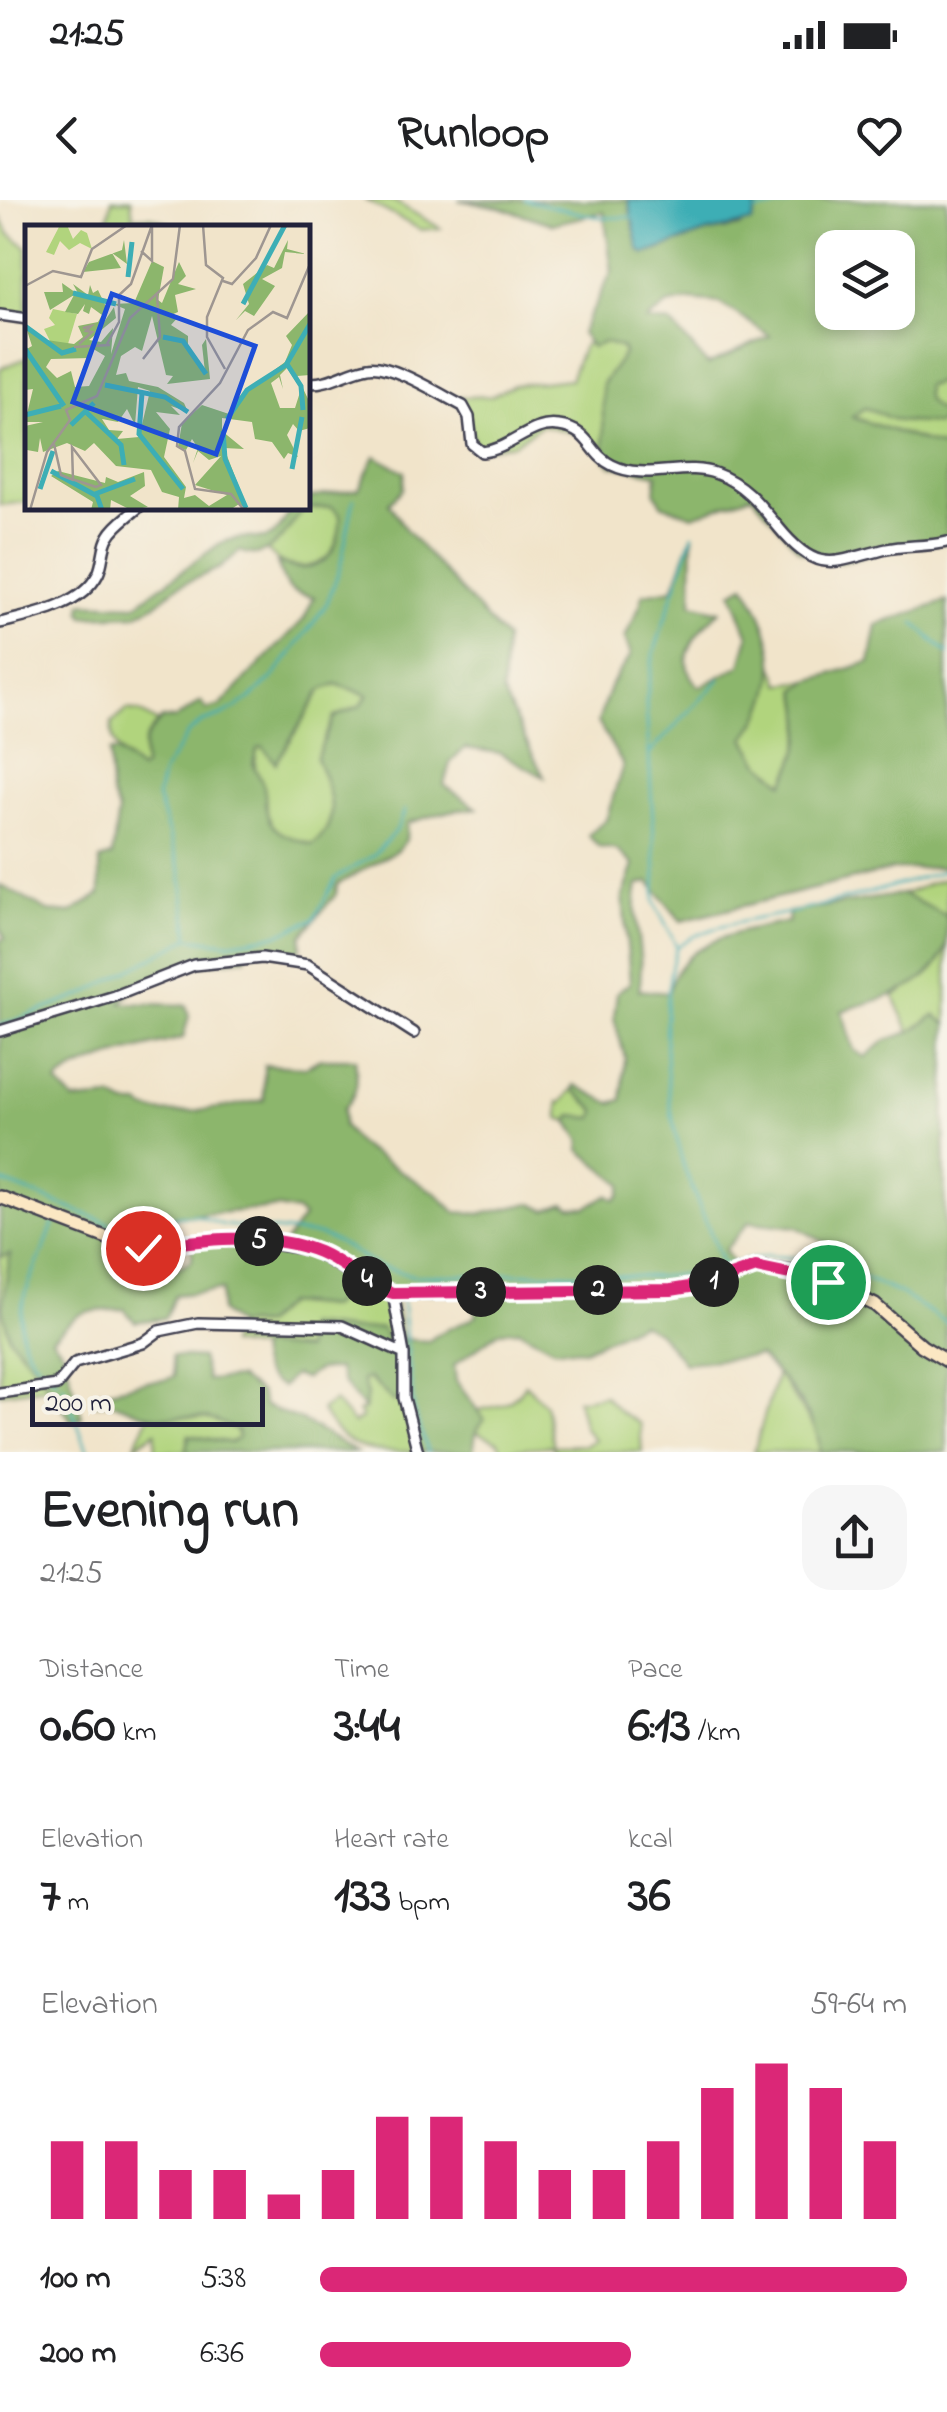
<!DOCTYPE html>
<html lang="en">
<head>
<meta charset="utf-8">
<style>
	body { margin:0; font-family:"Indie Flower",sans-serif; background:#f6f6f6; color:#202124; height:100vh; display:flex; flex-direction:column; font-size:38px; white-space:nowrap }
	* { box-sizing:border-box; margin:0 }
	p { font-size:32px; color:#757577 }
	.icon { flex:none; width:55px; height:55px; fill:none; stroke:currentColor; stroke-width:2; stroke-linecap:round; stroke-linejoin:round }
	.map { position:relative; height:1252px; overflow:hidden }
	.side { display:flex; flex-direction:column; background:#fff; flex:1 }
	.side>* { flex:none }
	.controls { position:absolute; left:815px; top:30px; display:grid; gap:20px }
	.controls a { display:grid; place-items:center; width:100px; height:100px; border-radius:20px; background:#fff; box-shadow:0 5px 15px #0003; font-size:50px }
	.scale { position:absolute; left:30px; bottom:25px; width:235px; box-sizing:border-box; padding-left:10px; border:5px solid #22223b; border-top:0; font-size:28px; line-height:35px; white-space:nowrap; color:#22223b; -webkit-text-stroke:8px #f7f3e8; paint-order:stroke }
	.pin { position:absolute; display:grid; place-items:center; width:85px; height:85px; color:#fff; margin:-42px; border:5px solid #fff; border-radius:50%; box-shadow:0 2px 10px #0007 }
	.km { position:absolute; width:50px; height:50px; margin:-25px; border-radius:50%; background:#222; color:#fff; font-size:28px; line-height:50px; text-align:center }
	.round { display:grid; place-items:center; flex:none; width:105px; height:105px; border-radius:30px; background:#f6f6f6 }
	.summary { display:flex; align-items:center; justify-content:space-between; height:170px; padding:0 40px }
	h1 { font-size:55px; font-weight:800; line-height:75px }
	.metrics { display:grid; grid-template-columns:repeat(3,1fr); gap:15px; height:170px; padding:10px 40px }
	.metrics div { display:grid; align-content:center }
	.metrics b { font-size:50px; font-weight:800 }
	.metrics small { font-size:28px; font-weight:400 }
	.metrics p { font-size:28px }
	.chart { height:280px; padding:20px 40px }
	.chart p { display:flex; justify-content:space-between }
	.chart svg { width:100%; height:180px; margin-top:10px; stroke:#db2777; stroke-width:6 }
	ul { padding:0 40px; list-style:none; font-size:32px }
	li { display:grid; grid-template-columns:160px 120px 1fr; align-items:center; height:75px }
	li i { height:25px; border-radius:12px; background:#db2777 }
	.status { display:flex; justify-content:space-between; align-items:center; height:70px; padding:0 50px; background:#fff; direction:ltr }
	.status svg { height:28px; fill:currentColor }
	header { display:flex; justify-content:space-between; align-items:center; height:130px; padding:0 40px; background:#fff; font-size:45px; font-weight:800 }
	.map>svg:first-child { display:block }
	.green { fill:#b1d47d; stroke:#6a7b5c; stroke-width:2.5 }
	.forest { fill:#8cb66c; stroke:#576c54; stroke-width:2.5; fill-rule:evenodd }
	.water { fill:#3daeb5; stroke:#306878; stroke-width:2.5 }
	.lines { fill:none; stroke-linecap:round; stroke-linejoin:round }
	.stream { stroke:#3daeb5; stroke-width:2.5 }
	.street-casing { stroke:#413f50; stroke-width:14 }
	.secondary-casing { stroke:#413f50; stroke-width:16 }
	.street { stroke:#fff; stroke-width:9 }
	.secondary { stroke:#fbe7c3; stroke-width:11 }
	.route-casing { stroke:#fff; stroke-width:20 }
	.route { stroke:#db2777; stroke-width:12 }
	.inset-river { fill:none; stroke:#3daeb5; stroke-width:5 }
	.inset-road { fill:none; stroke:#9e9691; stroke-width:2.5 }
	.view { fill:#1d4ed8; fill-opacity:0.15; stroke:#1d4ed8; stroke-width:5 }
	.inset-edge { fill:none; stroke:#22223b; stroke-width:5 }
</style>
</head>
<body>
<div class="status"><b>21:25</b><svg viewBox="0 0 49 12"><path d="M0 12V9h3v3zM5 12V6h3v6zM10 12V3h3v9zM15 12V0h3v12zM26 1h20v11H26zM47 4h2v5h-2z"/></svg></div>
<header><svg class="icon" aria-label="back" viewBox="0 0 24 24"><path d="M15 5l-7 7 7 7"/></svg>Runloop<svg class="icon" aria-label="heart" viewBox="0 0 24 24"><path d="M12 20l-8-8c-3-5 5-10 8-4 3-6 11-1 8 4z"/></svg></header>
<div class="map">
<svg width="947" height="1252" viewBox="0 0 947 1252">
	<rect width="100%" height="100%" fill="#f7f3e8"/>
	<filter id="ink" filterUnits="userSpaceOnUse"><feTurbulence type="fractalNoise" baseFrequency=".01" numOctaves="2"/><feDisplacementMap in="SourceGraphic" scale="20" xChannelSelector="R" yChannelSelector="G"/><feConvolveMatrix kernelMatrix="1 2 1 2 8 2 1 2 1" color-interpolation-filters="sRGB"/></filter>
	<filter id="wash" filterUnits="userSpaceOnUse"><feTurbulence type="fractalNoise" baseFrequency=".0048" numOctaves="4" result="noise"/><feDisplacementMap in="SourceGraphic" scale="40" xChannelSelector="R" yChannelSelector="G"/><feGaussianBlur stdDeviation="2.25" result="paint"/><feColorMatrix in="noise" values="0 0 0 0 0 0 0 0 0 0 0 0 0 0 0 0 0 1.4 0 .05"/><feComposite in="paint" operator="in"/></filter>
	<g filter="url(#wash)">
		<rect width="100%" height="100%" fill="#f1e4ca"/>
		<path class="green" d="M112 0H131L133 17 150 16 178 27H106Z
			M365 0H392L440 28 421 30Z
			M0 16 9 34 27 47V119L0 115Z
			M605 142 622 148 624 153 611 265 585 236 542 225 513 244 477 250 463 207 447 198 491 196 514 185 570 179 583 146 588 143 592 147Z
			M27 158V302L0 305V168Z
			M947 165V249L852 217 864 207 884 212 895 220H919L926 186 942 181Z
			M311 306 332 307 340 314C341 322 343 332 340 339 327 372 288 376 267 350L303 309Z
			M773 464 781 484 809 481 797 490C807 527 801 551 784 583L759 562 745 537C763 515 769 493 773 464Z
			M336 484 368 495 360 507 334 517 316 558C329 587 344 622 312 645 300 640 285 639 276 630 260 614 250 567 258 547L263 546 276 563 321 490Z
			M127 510 139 512 158 523C139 543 144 543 144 568L140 570C122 556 109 547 112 523Z
			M947 679V716L902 694C919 690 930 681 947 679Z
			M947 747V824L935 815 910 832 894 797 928 773Z
			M573 889 597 910 594 918 573 916 568 921 559 918V902L562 903Z
			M11 1053 41 1175 48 1187 0 1193V1057Z
			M358 1076 393 1093 404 1154 389 1141 381 1129 304 1141 306 1150 263 1146 258 1149 229 1144 236 1125 264 1124 286 1103 331 1107Z
			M777 1173 819 1234 820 1252H754Z
			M368 1178 393 1200 404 1198 418 1252C368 1252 344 1252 321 1210L334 1201 354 1224 362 1217 358 1212 364 1209 362 1180Z
			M525 1184 545 1204 553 1246 585 1245 594 1240 584 1228 577 1200 604 1195 620 1212 640 1224 642 1252H555L552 1246 502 1250 498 1242 476 1232 484 1219 478 1210C500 1206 513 1204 525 1184Z
			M149 1216H208L237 1231 239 1238 231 1243 189 1235 185 1252H155L156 1232 135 1246Z"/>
		<path class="forest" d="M458 0H628L639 50 645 54 705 33 740 27 756 11V0H947V165L942 181 926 186C922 201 933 206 944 215L937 225C924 221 908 224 895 220 884 217 876 210 864 208L852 217 947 249V342L889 349 840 363 799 350 752 295 693 316 663 305 655 293 657 274 611 265 604 246 602 184 624 154 622 148 605 142 592 147 581 134 612 71 604 12 552 24 499 7ZM832 48H898V112H832ZM690 100 720 103 770 136 708 165 671 123 647 121 667 105Z
			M375 256 405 272 403 289 389 303 406 330 505 439 502 492 544 577 500 553 465 548 450 563 444 585 477 608 450 611 407 623 406 640 399 649 337 685 336 694 302 735 301 748 292 755C277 748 263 750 247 752L246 758C203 764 151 768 121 803L186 805 189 816 183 838C153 846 76 861 57 883L74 901 112 898 126 905H140C156 923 238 904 264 900V865L306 867 320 859H355C358 881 359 893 343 909V926L359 945 437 994 455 1012 482 1014 531 1003 546 1010 565 1003 571 1007H587L607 995 615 1000 620 995 622 984 580 950 581 941 568 921 572 916 594 918 596 910 573 889 575 885 611 903 622 900 625 858 614 818 617 792 630 783 623 697 634 665 617 650 599 647 588 635 606 620 623 565 598 522 611 484 631 455 625 438 640 406 643 394 673 389 693 334 692 404 720 411C698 430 670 461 700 487L741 465 749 436 732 392 745 385C778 439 787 484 745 538L759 562 784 583C802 550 807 527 797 490L809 481 870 462 877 425 947 401V667L891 670 681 721 649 682 638 685C630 720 646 756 639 790L668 793C679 739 742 731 788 722L789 712 902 694 947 716C947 725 947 740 946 748 929 791 879 799 842 811L854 850 865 857 886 840 910 832 935 815 947 824 944 916 947 1252H820C819 1217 784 1180 759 1156L684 1163 658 1132 641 1123 584 1150 553 1148 519 1130 500 1131 454 1165 456 1181 484 1219 476 1232 473 1252H418L404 1199 393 1201 369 1178 362 1180 367 1195 364 1209 343 1183 338 1169 318 1170 304 1179 293 1175 282 1187C263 1180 260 1168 258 1149L263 1146 305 1150 306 1125 354 1130 381 1128 389 1141 402 1152 400 1139 429 1141C443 1128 461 1126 477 1115L466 1093H393L358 1076 331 1107 286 1103 264 1124 236 1125 220 1111 222 1090 175 1095 165 1118 135 1122 124 1109C79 1113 86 1106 52 1138L64 1153 82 1217 72 1222 41 1175 9 1137 2 1108 10 1054 0 1057V740L5 738 0 728V685L48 711 71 713 100 694V660L112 656 118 611 111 595 109 552H117L140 570 144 567C143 540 141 540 162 519L176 518 201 502 207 510 220 506 304 419 314 397C287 392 286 389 277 362 284 364 294 369 302 368 332 367 341 339 340 315L332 307 303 309C288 330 268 365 240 351L220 368 178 386 158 403 136 415 84 417 81 410 82 403 135 405 219 344C260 325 266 360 291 308H308V298L359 289ZM336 484 368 495 360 506 334 517 316 558C329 587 344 622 312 645 290 636 270 635 266 608 265 601 266 590 263 584 256 566 249 569 258 548L263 547 276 563 321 490ZM278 1008 297 1012 303 1017 284 1044 191 1042 192 1060 169 1072 142 1069 138 1048 131 1047V1032L179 1016ZM749 1022 797 1027 825 1043 827 1081 757 1067 740 1073 725 1050Z
			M172 1156 201 1158 207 1180 238 1178 260 1193 264 1206 301 1220 356 1252H185L189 1235 231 1243 238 1238 237 1231C200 1210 192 1220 154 1216 132 1214 118 1198 94 1204L92 1195 96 1192C113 1190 125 1187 139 1183 152 1180 163 1183 174 1176Z"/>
		<path class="water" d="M628 0H740L754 3 756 11 752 22 705 33 645 54 639 50Z"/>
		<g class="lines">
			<path class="stream" d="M525 0 601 18 634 17
				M757 11 785 6 798 0
				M914 423 947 453
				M648 555 720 479
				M189 738 181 672 157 597 163 572 187 534 202 522 223 515 249 500 275 475 312 425 327 403 340 368 354 299
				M676 745 654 702 656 673 646 503 653 456 693 334
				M0 826 83 795 189 738 227 743 276 735 314 719 336 678 374 655 397 629 405 610
				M0 981 131 1032 179 1016 196 1015 223 1025 319 1035 337 1042 377 1066 414 1076 553 1073 659 1077 687 1074 767 1056 819 1059 899 1093 947 1123
				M53 1023C42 1065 0 1117 33 1159 39 1166 49 1173 57 1180
				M722 1063C711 1031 696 1001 685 970 665 908 658 810 676 748 702 724 768 718 803 710 851 698 900 685 947 670
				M402 1099 414 1213 428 1252
				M63 1185 88 1252"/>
		</g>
	</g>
	<g filter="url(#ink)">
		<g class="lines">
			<g class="street-casing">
				<path id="street" d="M0 115 28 119
					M308 183C331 184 346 171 368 167 389 162 443 196 463 206L469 217 472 244 482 252C512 249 531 221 559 226 591 230 589 254 612 265 646 282 684 261 717 274 745 284 761 306 779 328 819 377 835 361 887 349 906 345 927 347 947 342
					M0 423C33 415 81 407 98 374 104 362 102 346 109 336 115 325 129 316 138 308
					M0 831 115 796 194 765 262 758 308 765 414 833
					M393 1093 404 1154V1198L418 1252
					M0 1193 57 1185 75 1163 143 1143 159 1131 198 1123 342 1126 404 1154"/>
			</g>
			<g class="secondary-casing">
				<path id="secondary" d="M0 997 131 1047 238 1038 312 1049 370 1084 393 1093 671 1090 708 1084 757 1067 791 1072 828 1082 875 1105 922 1146 947 1161"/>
			</g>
			<use href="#street" class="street"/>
			<use href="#secondary" class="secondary"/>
		</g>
	</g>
	<g class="lines" filter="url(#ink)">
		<g class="route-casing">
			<path id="route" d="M143 1048C197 1040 267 1030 319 1052 345 1063 365 1085 393 1093L671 1090 708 1084 756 1067 828 1082"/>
		</g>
		<use href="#route" class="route"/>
	</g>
	<g transform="translate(25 25)">
		<rect width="285" height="285" fill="#f1e4ca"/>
		<path d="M35 0H42L48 14 56 5 62 8 67 24 55 18 44 25 35 16 29 30 21 27ZM28 84 52 89 43 119 26 118 19 104 30 100 24 93Z" fill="#b1d47d"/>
		<path d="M99 15 102 39 87 28 96 43 58 47 64 37 97 25ZM263 15 262 24 281 29 260 27 257 43 237 54 250 61 229 91 220 86 211 95 224 79 218 59 242 40 249 43ZM127 36 139 42 133 75 137 78 154 37 161 51 153 59 171 64 150 70 153 87 146 90 154 91 146 100 163 111V125L180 147 177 120 181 114 185 154 142 159 148 151 141 150 127 91 117 126 110 122 96 131 91 150 101 148 104 156 133 162 159 178 163 187 146 181 155 190 131 187 145 204 139 232 161 262 159 273 170 270 184 281 202 270 170 260 196 231 184 235 173 226 168 238 173 223 167 214 161 225 153 222 157 198 177 180 204 189 211 174 260 137 267 120 261 111 285 86V150L272 151 285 178V203L274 206 268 199 262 210 273 232 263 228 259 234 247 217 230 214 227 197 197 193V206L219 224 199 223 223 285 214 279 205 285H153L154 272 137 267 126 245 91 241 69 218 60 226 42 218 18 227 15 213 13 227 2 225 0 201 18 197H0L8 164 0 165V125L7 121 0 99 15 114 49 119 58 112 53 101 73 97 77 90 66 82 64 89 58 86 60 79 53 89 40 87 49 70 25 85 19 67H38L37 58 54 70 48 59 63 70 65 60 68 68 73 65 83 86 79 97 89 82 91 93 64 115 76 117 88 103 86 129 100 84 88 79 109 78ZM65 122 80 131 64 161 50 162 46 146 32 153 21 142 26 134 65 133ZM262 143 276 164 270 183H255L246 158 254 152 258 164 255 150ZM113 162 125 166 114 212 92 214 98 206 84 205 77 194 93 197 102 184 110 200ZM33 246 80 258 81 252 93 257 119 247 120 261 105 271 123 282 106 285 86 275 85 285H66L68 277 26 251Z" fill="#8cb66c" fill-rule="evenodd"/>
		<path class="inset-river" d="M103 52 107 17M48 68 91 79M218 79 260 0M0 101 37 128 51 124M138 112 158 116 181 149M0 124 39 181M262 139 276 161 278 185M80 160 140 172 163 187M117 168 114 209 158 264M62 188 96 220 99 240M0 190 36 181M202 194 222 165 261 140 285 99M46 200 69 178M198 206 200 234 221 283M267 244 277 192M26 246 72 271 77 285M15 264 28 226M70 269 110 254"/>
		<path class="inset-road" d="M178 0 181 40 198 53 182 92V112L200 144M116 26 127 36V1M198 56 207 59 231 33 246 0M0 61 28 46 56 52 67 24 102 0M54 119 67 107 61 106 66 101 58 103M82 119 94 97V70L106 59 127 0M49 122 85 120M118 134 135 112 132 70M29 219 36 250 48 255H50L71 262 76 260 47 222 48 255M5 285 22 227 45 195 41 185 72 171 105 93 148 54 155 0M219 285 206 269 170 264 160 226 152 221 154 202 195 158 223 105 248 87 262 93 285 39V11"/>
		<path class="view" d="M87 69 230 121 191 229 48 177Z"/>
		<rect width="285" height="285" class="inset-edge"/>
	</g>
</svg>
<div class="controls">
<a><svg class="icon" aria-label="layers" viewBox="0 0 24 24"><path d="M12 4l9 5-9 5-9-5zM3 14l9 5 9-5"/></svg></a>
</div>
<div class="scale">200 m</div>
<div class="pin" style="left:828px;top:1082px;background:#1e9e55"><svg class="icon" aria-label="arrive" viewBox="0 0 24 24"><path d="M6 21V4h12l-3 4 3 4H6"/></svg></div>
<div class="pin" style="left:143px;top:1048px;background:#d93025"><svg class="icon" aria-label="check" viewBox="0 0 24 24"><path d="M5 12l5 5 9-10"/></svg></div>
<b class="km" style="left:714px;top:1082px">1</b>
<b class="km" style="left:598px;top:1090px">2</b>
<b class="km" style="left:481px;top:1092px">3</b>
<b class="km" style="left:367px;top:1081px">4</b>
<b class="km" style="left:259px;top:1041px">5</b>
</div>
<section class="side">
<div class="summary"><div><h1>Evening run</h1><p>21:25</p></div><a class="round"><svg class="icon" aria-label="share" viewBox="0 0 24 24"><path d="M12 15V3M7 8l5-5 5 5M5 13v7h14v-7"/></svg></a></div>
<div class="metrics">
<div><p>Distance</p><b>0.60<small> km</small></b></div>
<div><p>Time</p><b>3:44</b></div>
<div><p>Pace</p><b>6:13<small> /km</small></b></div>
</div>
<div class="metrics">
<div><p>Elevation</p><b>7<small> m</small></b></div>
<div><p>Heart rate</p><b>133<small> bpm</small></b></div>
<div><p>kcal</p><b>36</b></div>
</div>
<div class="chart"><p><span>Elevation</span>59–64 m</p>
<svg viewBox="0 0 160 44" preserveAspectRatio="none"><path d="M5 44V25M15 44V25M25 44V32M35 44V32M45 44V38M55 44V32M65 44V19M75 44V19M85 44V25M95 44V32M105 44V32M115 44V25M125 44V12M135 44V6M145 44V12M155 44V25"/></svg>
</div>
<ul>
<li><b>100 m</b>5:38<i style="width:100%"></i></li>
<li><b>200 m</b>6:36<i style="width:53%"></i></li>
</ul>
</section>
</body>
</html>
